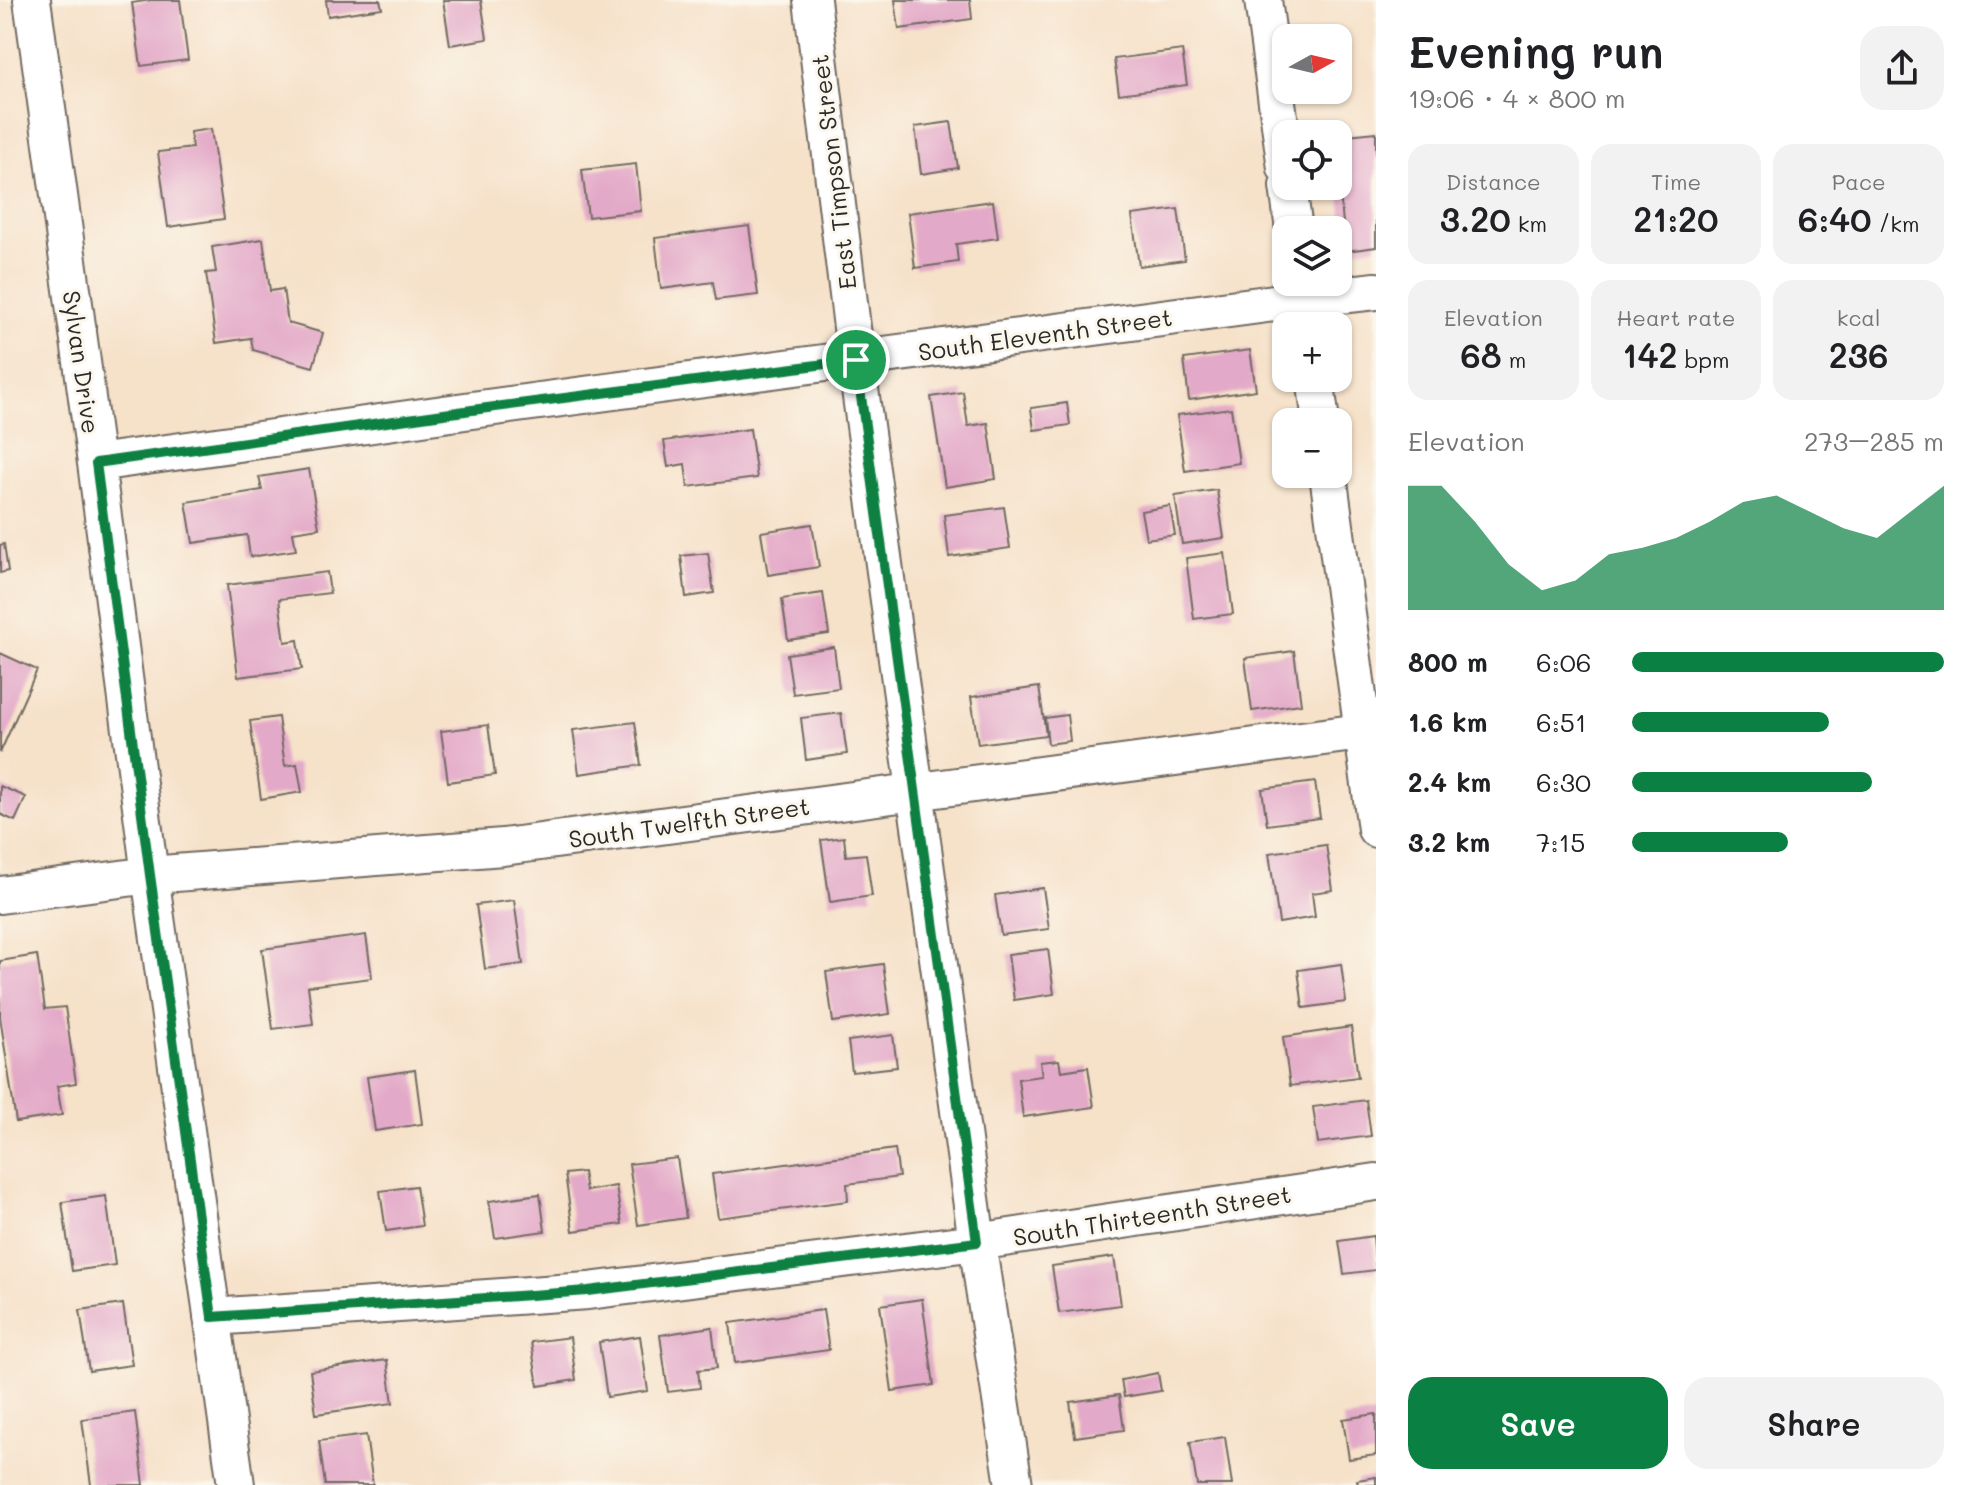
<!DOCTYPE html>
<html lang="en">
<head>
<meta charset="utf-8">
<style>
	body { margin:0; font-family:Mali,sans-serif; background:#f2f2f2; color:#202124; height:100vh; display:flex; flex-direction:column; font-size:30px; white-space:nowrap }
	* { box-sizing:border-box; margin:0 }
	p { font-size:26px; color:#757577 }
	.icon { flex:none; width:44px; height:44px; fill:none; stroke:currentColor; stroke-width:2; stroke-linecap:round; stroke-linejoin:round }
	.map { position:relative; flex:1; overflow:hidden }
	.side { display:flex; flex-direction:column; background:#fff; width:600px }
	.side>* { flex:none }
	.needle { width:52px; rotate:82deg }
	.tools { position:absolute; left:1272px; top:24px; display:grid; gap:16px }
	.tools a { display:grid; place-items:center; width:80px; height:80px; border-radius:16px; background:#fff; box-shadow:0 2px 6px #0004; font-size:40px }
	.pin { position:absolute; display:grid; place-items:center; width:68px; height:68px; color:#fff; margin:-34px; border:4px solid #fff; border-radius:50%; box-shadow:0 2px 8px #0007 }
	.round { display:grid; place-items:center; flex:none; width:84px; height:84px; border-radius:24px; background:#f2f2f2 }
	.overview { display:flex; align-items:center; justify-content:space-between; height:136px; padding:0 32px }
	h1 { font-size:44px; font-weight:600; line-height:60px }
	.metrics { display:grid; grid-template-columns:repeat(3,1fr); gap:12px; height:136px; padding:8px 32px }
	.metrics div { display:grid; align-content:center; border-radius:20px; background:#f2f2f2; text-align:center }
	.metrics b { font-size:34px; font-weight:600 }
	.metrics small { font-size:22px; font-weight:400 }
	.metrics p { font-size:22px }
	.chart { height:224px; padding:16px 32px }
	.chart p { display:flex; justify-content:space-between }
	.chart svg { width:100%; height:144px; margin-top:8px; fill:#0b8043; opacity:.7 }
	.action { display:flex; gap:16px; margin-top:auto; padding:16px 32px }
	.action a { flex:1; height:92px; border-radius:24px; background:#0b8043; color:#fff; font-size:32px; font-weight:600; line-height:92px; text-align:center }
	.action a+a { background:#f2f2f2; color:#202124 }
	ul { padding:0 32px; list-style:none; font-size:26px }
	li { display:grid; grid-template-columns:128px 96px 1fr; align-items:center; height:60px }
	li i { height:20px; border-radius:10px; background:#0b8043 }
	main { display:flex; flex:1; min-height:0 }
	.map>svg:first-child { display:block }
	.building { fill:#e3a9c8 }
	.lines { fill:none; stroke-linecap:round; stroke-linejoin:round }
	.minor-casing { stroke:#726b62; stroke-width:40 }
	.minor { stroke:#fff; stroke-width:36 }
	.route-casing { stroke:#fff; stroke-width:16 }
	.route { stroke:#0b8043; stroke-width:10 }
	.labels { text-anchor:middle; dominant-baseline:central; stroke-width:6; stroke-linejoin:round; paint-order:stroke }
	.street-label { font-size:24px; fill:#2b2b2b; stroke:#fbf7ec }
</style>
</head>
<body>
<main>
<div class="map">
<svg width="1376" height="1485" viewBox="0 0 1376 1485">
	<rect width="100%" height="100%" fill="#fbf7ec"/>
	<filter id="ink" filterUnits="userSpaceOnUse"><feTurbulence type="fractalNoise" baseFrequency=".0125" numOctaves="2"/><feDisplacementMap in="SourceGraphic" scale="16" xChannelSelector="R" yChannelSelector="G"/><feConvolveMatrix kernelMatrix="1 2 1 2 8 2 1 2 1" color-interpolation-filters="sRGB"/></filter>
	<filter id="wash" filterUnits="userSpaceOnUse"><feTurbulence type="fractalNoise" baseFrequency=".006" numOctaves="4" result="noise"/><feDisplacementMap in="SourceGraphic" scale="32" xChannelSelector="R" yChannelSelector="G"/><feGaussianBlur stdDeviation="1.8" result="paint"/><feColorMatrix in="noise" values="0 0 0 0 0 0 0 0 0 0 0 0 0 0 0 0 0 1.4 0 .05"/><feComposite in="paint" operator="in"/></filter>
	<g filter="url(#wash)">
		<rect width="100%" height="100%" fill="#f6e1c9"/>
		<g id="blocks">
			<path class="building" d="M151 0H180L188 60 141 66 132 3Z
				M326 0H380L382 8 328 16Z
				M443 0H481L487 39 450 45Z
				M895 0H970L972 19 899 29Z
				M1182 50 1187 85 1119 94 1114 59Z
				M951 122 958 168 921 174 915 127Z
				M211 129 224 219 168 227 158 152 192 148 190 132Z
				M1376 132V247L1346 251 1338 175V136Z
				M636 164 641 211 588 217 582 170Z
				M993 201 998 238 956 244 958 262 915 268 908 213Z
				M1178 209 1185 260 1139 266 1132 215Z
				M749 226 758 295 716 300 713 282 661 289 655 238Z
				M263 239 270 291 283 289 288 323 323 333 313 367 253 350 251 338 216 343 206 273 216 272 212 247Z
				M1250 350 1256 390 1189 400 1184 359Z
				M963 392 968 426 988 423 996 479 945 487 931 397Z
				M1067 403 1070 425 1034 430 1031 408Z
				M1231 408 1239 463 1185 471 1177 415Z
				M750 429 757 478 688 487 685 464 668 467 664 441Z
				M309 469 319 528 293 532 296 550 250 557 247 535 193 543 186 502 262 490 259 477Z
				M1217 490 1224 538 1182 544 1175 496Z
				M1170 506 1175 535 1146 539 1141 511Z
				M1004 507 1010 548 949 557 944 515Z
				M812 524 819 567 768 575 761 532Z
				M4 544 8 571 0 573V545Z
				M708 553 714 593 686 597 681 556Z
				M1225 553 1233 614 1194 619 1186 558Z
				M327 572 330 593 279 599 285 642 298 640 302 669 238 677 227 585Z
				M823 593 829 634 788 640 782 599Z
				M834 647 839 688 793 694 787 654Z
				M1294 651 1301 704 1252 711 1245 658Z
				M0 653 37 670 0 753Z
				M1039 687 1046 735 978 744 971 697Z
				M841 713 847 754 806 760 801 718Z
				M1067 715 1070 741 1048 744 1045 718Z
				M278 717 285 766 297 764 302 792 261 799 250 721Z
				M635 722 641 765 579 774 573 730Z
				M488 725 495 775 448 782 441 731Z
				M1315 782 1320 818 1267 825 1262 789Z
				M0 786 26 797 15 821 0 814Z
				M844 837 846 856 866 854 872 896 830 902 821 840Z
				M1326 845 1333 890 1312 893 1315 917 1279 923 1269 853Z
				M1043 888 1049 929 1001 935 995 895Z
				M514 900 523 964 485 969 476 905Z
				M366 935 372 978 308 986 313 1024 273 1029 262 949Z
				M1048 949 1054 994 1014 1000 1008 954Z
				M37 955 45 1009 65 1007 76 1083 57 1086 62 1115 16 1122 0 1017V961Z
				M883 964 890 1014 833 1022 826 972Z
				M1341 964 1346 1002 1303 1008 1298 970Z
				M1351 1027 1358 1077 1290 1086 1283 1037Z
				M893 1035 897 1067 852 1072 848 1041Z
				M1059 1060 1061 1071 1088 1067 1094 1107 1023 1117 1018 1079 1042 1076 1040 1062Z
				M415 1070 422 1124 375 1131 367 1077Z
				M1366 1100 1371 1136 1318 1143 1313 1107Z
				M895 1149 899 1177 847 1184 848 1201 718 1218 712 1174Z
				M677 1158 686 1218 638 1225 629 1164Z
				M583 1172 586 1191 616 1186 622 1224 573 1231 565 1174Z
				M416 1186 422 1226 386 1231 380 1191Z
				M540 1194 545 1231 495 1238 489 1201Z
				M106 1196 115 1265 72 1271 62 1202Z
				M1373 1236 1376 1270 1344 1274 1339 1241Z
				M1114 1257 1121 1305 1059 1313 1052 1266Z
				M922 1299 934 1385 892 1391 880 1305Z
				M123 1304 132 1365 89 1371 80 1310Z
				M823 1310 829 1350 735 1363 730 1323Z
				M712 1327 717 1368 698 1370 700 1388 668 1392 660 1335Z
				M640 1336 648 1391 607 1397 599 1342Z
				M570 1337 576 1380 538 1386 531 1342Z
				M387 1360 393 1403 316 1414 310 1371Z
				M1158 1373 1161 1391 1124 1397 1121 1380Z
				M1119 1395 1124 1430 1075 1437 1070 1402Z
				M135 1412 144 1485H91L82 1419Z
				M1376 1414V1455L1349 1459 1343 1419Z
				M366 1435 373 1485H325L319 1441Z
				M1225 1437 1232 1485H1197L1190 1442Z
				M1376 1477V1485H1358L1357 1480Z"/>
		</g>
	</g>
	<g filter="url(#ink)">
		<use href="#blocks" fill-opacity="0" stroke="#726b62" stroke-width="2"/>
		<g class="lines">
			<g class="minor-casing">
				<path id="minor" d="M32 0 96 463 150 875 236 1485
					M812 0 856 360 977 1242 1014 1485
					M1263 0 1286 168
					M1288 186 1294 230
					M1315 378 1321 422
					M96 463 472 410 1304 299 1376 291
					M1328 474 1376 829
					M0 895 150 875 503 847 1376 730
					M212 1317 588 1291 628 1286 977 1242 1376 1182"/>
			</g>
			<use href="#minor" class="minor"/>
		</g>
	</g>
	<g class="lines" filter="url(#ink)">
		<g class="route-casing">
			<path id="route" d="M856 360 977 1242 588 1291 212 1317 150 875 96 463 472 410Z"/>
		</g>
		<use href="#route" class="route"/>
	</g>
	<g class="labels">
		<g class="street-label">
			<text transform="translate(833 172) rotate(-97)">East Timpson Street</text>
			<text transform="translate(1045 334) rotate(-8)">South Eleventh Street</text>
			<text transform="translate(82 362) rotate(82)">Sylvan Drive</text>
			<text transform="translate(689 822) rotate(-8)">South Twelfth Street</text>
			<text transform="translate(1152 1215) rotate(-9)">South Thirteenth Street</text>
		</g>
	</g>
</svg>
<div class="tools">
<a><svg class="needle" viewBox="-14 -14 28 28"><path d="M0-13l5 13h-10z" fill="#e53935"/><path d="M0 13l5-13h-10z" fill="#757577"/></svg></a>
<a><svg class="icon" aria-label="locate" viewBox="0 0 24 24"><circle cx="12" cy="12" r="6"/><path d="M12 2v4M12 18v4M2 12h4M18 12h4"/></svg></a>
<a><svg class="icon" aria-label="layers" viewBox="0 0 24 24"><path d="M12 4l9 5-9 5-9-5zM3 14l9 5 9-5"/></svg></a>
<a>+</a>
<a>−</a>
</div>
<div class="pin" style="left:856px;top:360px;background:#1e9e55"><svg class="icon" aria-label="arrive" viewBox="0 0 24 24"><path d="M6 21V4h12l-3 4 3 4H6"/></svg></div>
</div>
<section class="side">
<div class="overview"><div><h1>Evening run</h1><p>19:06 · 4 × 800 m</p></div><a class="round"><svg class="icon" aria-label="share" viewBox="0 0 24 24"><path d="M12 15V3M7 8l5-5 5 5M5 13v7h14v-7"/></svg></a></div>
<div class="metrics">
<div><p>Distance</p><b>3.20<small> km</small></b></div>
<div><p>Time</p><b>21:20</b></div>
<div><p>Pace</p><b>6:40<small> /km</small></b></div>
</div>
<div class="metrics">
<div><p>Elevation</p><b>68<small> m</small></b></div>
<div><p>Heart rate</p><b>142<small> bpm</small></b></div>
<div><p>kcal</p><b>236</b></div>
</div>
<div class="chart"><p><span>Elevation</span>273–285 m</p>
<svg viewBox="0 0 160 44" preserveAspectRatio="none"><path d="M0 44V6L10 6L20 17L30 30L40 38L50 35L60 27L70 25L80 22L90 17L100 11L110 9L120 14L130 19L140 22L150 14L160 6V44z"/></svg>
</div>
<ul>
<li><b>800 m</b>6:06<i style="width:100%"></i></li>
<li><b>1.6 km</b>6:51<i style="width:63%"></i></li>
<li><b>2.4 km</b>6:30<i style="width:77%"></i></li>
<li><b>3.2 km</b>7:15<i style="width:50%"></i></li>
</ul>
<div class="action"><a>Save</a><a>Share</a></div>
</section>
</main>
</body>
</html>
